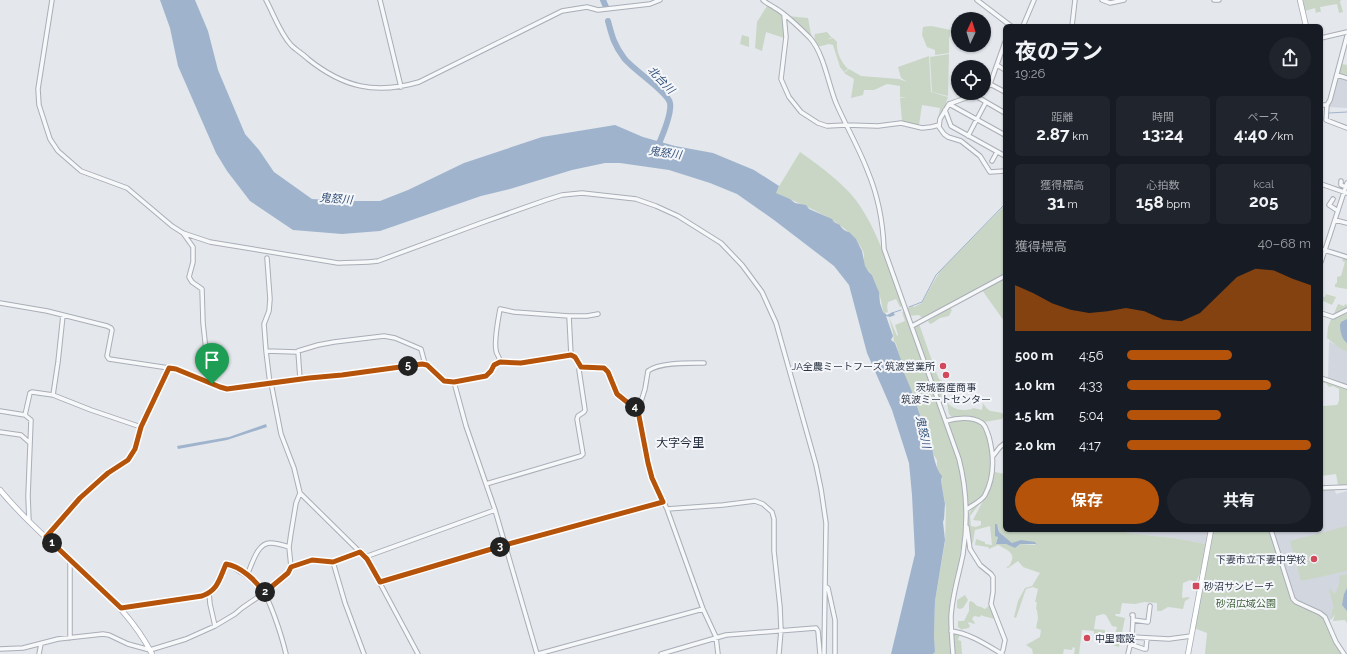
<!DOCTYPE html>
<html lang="ja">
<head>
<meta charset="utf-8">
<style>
	body { margin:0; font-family:Raleway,"Noto Sans JP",sans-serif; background:#20242c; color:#f1f3f6; height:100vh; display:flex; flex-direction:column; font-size:15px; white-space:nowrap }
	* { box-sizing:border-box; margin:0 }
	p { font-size:13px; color:#9ea1a6 }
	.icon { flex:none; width:22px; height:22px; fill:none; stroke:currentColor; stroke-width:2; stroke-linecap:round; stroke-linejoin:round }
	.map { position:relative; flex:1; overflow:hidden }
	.panel { position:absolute; left:1003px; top:24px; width:320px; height:508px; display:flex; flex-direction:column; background:#171b24; border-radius:6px; box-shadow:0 1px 3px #0004 }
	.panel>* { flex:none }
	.needle { width:26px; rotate:4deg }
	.buttons { position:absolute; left:951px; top:12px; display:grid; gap:8px }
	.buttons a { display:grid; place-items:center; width:40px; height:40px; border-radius:50%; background:#171b24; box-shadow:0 1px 3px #0004; font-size:20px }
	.pin { position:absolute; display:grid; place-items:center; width:34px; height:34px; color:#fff; margin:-41px -17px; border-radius:50% 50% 50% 0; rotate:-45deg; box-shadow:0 0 4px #0007 }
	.pin .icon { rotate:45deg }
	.km { position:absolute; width:20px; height:20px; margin:-10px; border-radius:50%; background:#222; color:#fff; font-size:11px; line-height:20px; text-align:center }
	.round { display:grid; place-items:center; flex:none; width:42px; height:42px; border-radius:21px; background:#20242c }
	.overview { display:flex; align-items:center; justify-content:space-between; height:68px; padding:0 12px }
	h1 { font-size:22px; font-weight:700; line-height:30px }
	.figures { display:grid; grid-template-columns:repeat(3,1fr); gap:6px; height:68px; padding:4px 12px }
	.figures div { display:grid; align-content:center; border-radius:6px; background:#20242c; text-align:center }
	.figures b { font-size:17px; font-weight:700 }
	.figures small { font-size:11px; font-weight:400 }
	.figures p { font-size:11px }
	.chart { height:112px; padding:8px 12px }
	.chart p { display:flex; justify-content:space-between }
	.chart svg { width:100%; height:72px; margin-top:4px; fill:#b45309; opacity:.7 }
	.button { display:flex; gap:8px; margin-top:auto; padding:8px 12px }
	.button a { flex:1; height:46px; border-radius:24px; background:#b45309; color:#fff; font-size:16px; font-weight:700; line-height:46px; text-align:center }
	.button a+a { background:#20242c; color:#f1f3f6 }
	ul { padding:0 12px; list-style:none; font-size:13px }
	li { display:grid; grid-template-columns:64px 48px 1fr; align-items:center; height:30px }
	li i { height:10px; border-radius:5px; background:#b45309 }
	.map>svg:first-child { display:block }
	.built { fill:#d2d6de }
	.green { fill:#c9d6c5; fill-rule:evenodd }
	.water { fill:#9fb4cc }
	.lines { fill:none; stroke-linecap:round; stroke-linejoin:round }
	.stream { stroke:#9fb4cc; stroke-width:1 }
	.river { stroke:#9fb4cc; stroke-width:6 }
	.minor-casing { stroke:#a9aeb7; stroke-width:5.5 }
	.major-casing { stroke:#a3abb8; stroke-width:6 }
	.minor { stroke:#f7f8fa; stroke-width:3.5 }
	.major { stroke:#fff; stroke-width:4.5 }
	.route-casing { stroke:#fff; stroke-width:8 }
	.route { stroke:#b45309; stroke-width:5 }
	.poi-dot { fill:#d1495b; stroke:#f4f6f9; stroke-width:1.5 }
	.labels { text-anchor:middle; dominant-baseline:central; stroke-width:4; stroke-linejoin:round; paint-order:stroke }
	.poi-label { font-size:10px; fill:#2b3445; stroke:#f4f6f9; text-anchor:end }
	.park-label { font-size:10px; fill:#3f6138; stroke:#f4f6f9 }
	.water-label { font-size:11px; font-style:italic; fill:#34527a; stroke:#f4f6f9 }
	.quarter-label { font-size:12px; fill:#1d2536; stroke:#f4f6f9 }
</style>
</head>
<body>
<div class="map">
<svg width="1347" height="654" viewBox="0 0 1347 654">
	<rect width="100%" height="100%" fill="#e4e7ec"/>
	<path class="built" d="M1338 77 1347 79V108L1329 107Z
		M1329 341 1347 352V385L1328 378Z
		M1334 488 1336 494 1347 491V574L1342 575 1336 611 1332 619 1328 621 1297 601 1293 597 1272 530H1321V489Z
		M1120 530H1209L1206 544 1174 538 1128 533Z"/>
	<path class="green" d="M1303 0H1341L1340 2 1343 12 1339 13 1337 4 1320 7 1321 12H1318L1316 13 1315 8 1305 11Z
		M767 6 775 9 783 16 784 38 766 32 762 51 755 48 757 22Z
		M787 16 808 18 812 40Z
		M931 26 951 30 949 39V53L935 55V50L927 47 922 35 923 27Z
		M827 32 832 38H829V44L817 47 814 42 815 34Z
		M742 35 749 37V47L740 44Z
		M833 38 837 42C836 52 841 62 848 69L844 72 840 67 833 45 829 44V39Z
		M949 54 948 96 932 92 930 57Z
		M929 56 931 92 948 97 939 123 937 124 940 108 922 105 919 125 902 121 900 98 907 97H900V86L887 84 874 90H864L863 95 851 98 854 79 844 73 849 69 861 76 899 79 907 82 901 78 898 67Z
		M1342 64 1347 65V77L1339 75Z
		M800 152C817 164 835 177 850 193 876 222 889 269 902 306L900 307 896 299 888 302 887 307 888 312 885 313 883 312C882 301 877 285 872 275 870 271 866 270 864 266 863 261 865 255 863 251 850 222 803 205 775 193Z
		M1005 205V273L923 319 919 315 909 316 906 309 913 306 914 307 922 303 933 283 940 271Z
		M1344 257 1347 258V289L1335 287V284L1337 283V277L1341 276 1345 262 1342 261Z
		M1005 278V320L1004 321 982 290Z
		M1326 294 1336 297 1332 305 1321 300V296L1325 297Z
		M1338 304 1344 306 1345 304 1347 305V309L1333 316Z
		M950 308 952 310 949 316 940 318 931 324 929 323 928 321Z
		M904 311 951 441 962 477 964 503V529L952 605V654H933L935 652 934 634 935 601 945 542 946 508 941 481 942 479 937 467V460L933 454 932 449 934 445 931 444 929 439 911 389 900 366V360L896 343 894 342 893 333 889 317 897 336 898 335 895 325 905 321 902 312Z
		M1347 313V352L1338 347 1327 338 1328 327 1331 319Z
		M919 324 936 372 939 379 942 381 940 385 944 413 915 329V326Z
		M1321 379 1347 388V485H1338L1336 474 1321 476V409L1323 406 1337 405 1339 401V389L1333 386 1329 387 1326 383H1321Z
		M947 402C953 410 962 411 972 409L973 408 982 410 983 403C990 415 992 409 1004 414L1002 419 984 422 973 419 952 417 949 414Z
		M957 420 972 421 981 424 985 429 991 455V469L983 496 968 506 964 471 949 425 950 423Z
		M995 472 1005 474V530H1120L1128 533 1174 538 1206 544 1201 570 1196 582 1190 580 1183 583 1182 597 1183 598 1188 597 1190 598 1185 601 1183 609 1168 607 1161 611H1157V603L1144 602 1135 604 1122 603 1120 614H1115L1116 616 1125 618 1119 647 1112 645 1113 641 1094 639V631L1082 630 1079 654H1074L1075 648 1073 647 1072 650 1064 649 1063 654H1067H1033L1032 649 1026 645 1040 637 1041 630 1036 628 1038 618 1037 610 1036 609 1037 602H1035L1038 589 1033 587 1026 589 1016 618 1014 617 1018 601 1025 588 1032 586 1040 573 1023 567 1018 561 1008 568 1006 567 1009 566C1018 553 1007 550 998 545L989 549 988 547 975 545 976 539 985 542V544L992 545 990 526 975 530 973 542 970 548C969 531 961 512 980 503L970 516 971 526 976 527 981 525V521L973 520 986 495ZM998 526 999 532 1012 543 1035 542 1037 545 1020 544 1015 548 1006 544H996L998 537 995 530ZM1103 614 1106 615 1112 626 1117 627 1115 634 1105 633V630L1094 629 1096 616Z
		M1347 526V571L1301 581 1290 541Z
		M1213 530H1270L1291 598 1320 614 1326 620 1336 642 1344 654H1205L1207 633 1194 628 1200 595 1205 578V571Z
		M1347 574V623L1345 620 1333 621 1335 614 1332 618 1329 617 1332 616V610L1334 608 1329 589H1331L1332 592 1336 593 1340 581 1339 578 1341 575Z
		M965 595 968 600 963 608 960 609 957 608V600Z
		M970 601 973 602 977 606 981 607 985 609 990 605 995 619 983 616 981 615 980 617 974 616 972 619 975 623 974 624 969 622 968 624 970 625 969 628 963 629 962 630 958 627V621H964L969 611V603Z
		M957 633 960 634 958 640 961 641 962 654H955L953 636Z"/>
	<path class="water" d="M160 0H195L208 31 218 70 245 134 259 150 274 172 312 199 343 201H380L408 190 464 163 542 137 615 125 643 137 675 146 713 153 754 170 779 186 776 193 790 199 795 203 806 205 809 209 832 219 834 222 840 225C841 228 846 232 849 232L856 239 862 251 865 266 868 271 872 275 879 292 880 303 883 312 887 315 893 312 895 315 890 317 886 316 893 336 891 340 895 343 901 360 900 366 904 373 911 389 926 432 927 435H930L931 437 928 440 930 445 932 444C932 452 936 470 942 476L941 481 945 504 944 519 943 522 945 540 935 601 934 634 935 652 933 654H891L915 554 912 495 909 463 892 410 867 353 849 285 834 266 774 220 737 194 710 183 669 170 620 163H605L572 170 510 189 481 196 380 231 342 234 293 230 250 201 227 171 216 153 178 66 170 28Z
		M1347 319V343C1342 340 1340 331 1340 325L1341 322Z
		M266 424 267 427 227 440 178 449 177 446 229 437Z
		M995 524H997L999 532 1012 543 1021 540 1035 542 1037 545 1035 544H1020L1015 548 1006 544H996L998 537 995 536Z
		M1347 588V611L1342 605 1344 594Z"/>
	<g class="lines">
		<path class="stream" d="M1329 113 1347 112
			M909 307 922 302 936 275 1005 204
			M892 313 901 310"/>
		<path class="river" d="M603 0 606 7
			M608 21C612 36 614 45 624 58 633 70 668 92 670 103 672 113 661 139 657 148"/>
		<g class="minor-casing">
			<path id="minor" d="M52 0 38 89 39 105 50 139 58 151 81 171 127 188 172 226 183 233 210 242 338 263C351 262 365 263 378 261L481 223 546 200 562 195 582 193 636 199 656 206 678 216 721 243 742 265 762 292 776 323 816 465 821 489 826 523 824 654
				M266 0C274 15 280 33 291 45 296 50 303 54 308 59 343 87 375 95 419 82L562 11 587 7 598 10 650 4 660 0
				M380 0 401 87
				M763 0C767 4 771 5 775 8 784 13 803 31 810 38 824 54 828 83 836 103 846 126 859 148 868 172 878 196 883 223 884 249L959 459C967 490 968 522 963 554 959 575 952 595 951 617 951 629 952 642 953 654
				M977 0 1011 26
				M1102 0 1110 3 1124 0
				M1214 0H1219
				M784 15 786 37 781 79 789 97 801 112 818 123 827 126 846 125 878 126 901 123 922 128 931 127 939 125
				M1023 26 1034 0
				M1072 26 1075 0
				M1321 38 1347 32
				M997 65 1005 70
				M1337 75 1347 78
				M990 84 1005 92
				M984 91 990 84 1005 42
				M980 93 949 104 940 119 939 127 944 134 948 137 961 141 980 156 990 172 1005 171
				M974 95 1005 113
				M949 104 1005 135
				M1321 105H1327L1330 100 1347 36
				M1327 105 1326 120 1347 128
				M945 110 951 126 1005 156
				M968 136 986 102
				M992 161 997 152
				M1341 181V185L1346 187
				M1321 184 1347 193
				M1333 199 1329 205 1338 211
				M1335 220 1347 223
				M183 233 193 247V262L189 277 192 282 202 289 203 323 208 369C206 385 219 389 233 389L309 378 342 375 425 364
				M1321 249 1347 257
				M267 258 270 299 269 311 264 324 266 351 270 384
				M1321 262 1347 183
				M0 303 47 311 107 326 111 328 112 330 107 356 109 359 169 368
				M1321 313 1333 317 1347 310
				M569 316H587L598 314
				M912 326 1005 276
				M266 351 297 352
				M500 362C499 354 496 355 496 350 494 340 498 320 500 309L514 312 569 316 571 355
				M704 363C690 363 659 362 648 371L645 389 638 411 648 463 652 478 667 509 703 609 716 637 718 654
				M1321 378 1347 387
				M300 379 298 351 318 345 334 342 384 336 395 338 421 349 425 364 443 380 450 382 486 376 491 371 494 365 500 362 521 363 571 355 575 357 581 367 604 368 608 373 617 394 638 411
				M454 382 466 426 495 510 537 654
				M53 395 58 362 63 315
				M0 411 25 415 31 420 28 496 29 521
				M25 415 30 393 32 392 53 395 91 410 141 427
				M946 421C956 418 972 416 982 423 986 426 987 432 989 437 994 456 995 476 985 495 982 501 972 505 966 510
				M0 432 21 435 30 443
				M993 456 1000 447 1005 443
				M486 484 581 456 583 454 577 419 578 416 584 412 585 410 579 370 581 367
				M1321 488 1347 487
				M300 493 367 559 418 654
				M667 509 723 505 755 501 763 504 772 512 774 519V551L780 607 781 630 779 654
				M967 527 970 549 980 565 991 574 993 577V592L991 604 1005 640 1003 650 1001 654
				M1271 530 1293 599 1296 602 1320 613 1325 617 1336 642 1344 654
				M46 537 80 498 100 480 108 473 128 461 135 449 141 427 169 368 176 369 212 384
				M365 557 495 510
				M333 562 345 603 364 654
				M291 567 312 560 333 562 360 552
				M247 575C252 565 257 543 270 543 276 543 283 545 289 547
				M380 582 505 545 663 502
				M825 586 828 588 835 620V654
				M209 593 210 604 215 626
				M1150 606 1148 622 1133 620 1132 637 1169 639 1191 636
				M121 608 201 596C218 590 219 580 226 564 231 565 235 568 239 571 246 575 254 579 259 585 270 598 282 637 286 654
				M1132 615H1133V620
				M951 631C969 633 987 645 1002 654
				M70 638V560
				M1130 644 1144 649H1146L1147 638
				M0 649 23 648 58 639 103 634 109 635 128 644 150 650 186 639 215 626 235 614 242 608 264 593 290 570 291 567 289 547 291 533 296 503 300 493 294 468 281 434 271 383
				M39 654 41 644
				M538 654 703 609
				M661 654 726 635 816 628 818 631 820 654
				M1128 654 1132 637"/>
		</g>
		<g class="major-casing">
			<path id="major" d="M1300 0 1306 26
				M0 490C26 521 56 547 86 574 111 598 136 622 152 654
				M1188 654 1211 530"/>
		</g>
		<use href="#minor" class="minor"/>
		<use href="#major" class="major"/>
	</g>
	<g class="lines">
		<g class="route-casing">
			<path id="route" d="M571 355 575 357 581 367 604 368 608 372 617 394 638 411 648 463 652 478 663 502 505 545 380 582 367 559 360 552 333 562 312 560 291 567 288 573 264 593C257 581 240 566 226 564 219 580 218 590 202 596L121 608 46 537 80 498 100 480 108 473 128 460 135 449 141 427 169 368 176 369 220 387 227 389 309 378 342 375 422 364 427 365 444 381 454 382 486 376 491 371 494 365 500 362 521 363Z"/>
		</g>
		<use href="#route" class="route"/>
	</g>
	<g class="poi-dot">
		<circle cx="943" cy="366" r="4"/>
		<circle cx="946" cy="375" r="4"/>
		<circle cx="1314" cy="559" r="4"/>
		<rect x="1192" y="582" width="8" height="8" rx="2"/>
		<circle cx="1087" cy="638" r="4"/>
	</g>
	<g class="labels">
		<g class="poi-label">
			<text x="935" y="366">JA全農ミートフーズ 筑波営業所</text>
			<text x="946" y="387" text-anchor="middle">茨城畜産商事<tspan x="946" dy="12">筑波ミートセンター</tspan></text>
			<text x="1306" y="559">下妻市立下妻中学校</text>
			<text x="1204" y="586" text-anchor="start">砂沼サンビーチ</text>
			<text x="1095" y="638" text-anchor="start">中里電設</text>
		</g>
		<g class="park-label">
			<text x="1246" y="603">砂沼広域公園</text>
		</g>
		<g class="water-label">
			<text transform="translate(661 80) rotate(46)">北台川</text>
			<text transform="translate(665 153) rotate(8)">鬼怒川</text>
			<text transform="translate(336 199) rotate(4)">鬼怒川</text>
			<text transform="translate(923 432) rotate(78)">鬼怒川</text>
		</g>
		<g class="quarter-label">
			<text x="680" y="443">大字今里</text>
		</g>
	</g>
</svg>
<div class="buttons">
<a><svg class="needle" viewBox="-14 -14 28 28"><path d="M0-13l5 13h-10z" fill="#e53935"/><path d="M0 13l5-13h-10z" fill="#9ea1a6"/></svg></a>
<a><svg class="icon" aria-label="locate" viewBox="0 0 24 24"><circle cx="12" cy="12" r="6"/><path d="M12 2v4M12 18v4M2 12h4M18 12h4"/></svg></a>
</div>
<div class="pin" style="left:212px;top:384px;background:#1e9e55"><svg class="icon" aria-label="arrive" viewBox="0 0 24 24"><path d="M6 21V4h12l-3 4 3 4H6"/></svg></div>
<b class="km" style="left:52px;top:543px">1</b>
<b class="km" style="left:265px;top:592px">2</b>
<b class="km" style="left:500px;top:547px">3</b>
<b class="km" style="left:635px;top:407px">4</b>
<b class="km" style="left:408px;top:366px">5</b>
<section class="panel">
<div class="overview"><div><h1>夜のラン</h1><p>19:26</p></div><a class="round"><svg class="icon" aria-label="share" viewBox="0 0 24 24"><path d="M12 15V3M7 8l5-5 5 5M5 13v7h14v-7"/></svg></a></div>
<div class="figures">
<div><p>距離</p><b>2.87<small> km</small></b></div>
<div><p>時間</p><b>13:24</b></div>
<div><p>ペース</p><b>4:40<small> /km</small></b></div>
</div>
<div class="figures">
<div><p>獲得標高</p><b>31<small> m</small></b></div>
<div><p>心拍数</p><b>158<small> bpm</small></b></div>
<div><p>kcal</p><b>205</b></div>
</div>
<div class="chart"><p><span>獲得標高</span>40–68 m</p>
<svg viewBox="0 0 160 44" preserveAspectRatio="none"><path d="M0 44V16L10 21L20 27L30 31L40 33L50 32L60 30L70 32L80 37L90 38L100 33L110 22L120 11L130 6L140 7L150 12L160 16V44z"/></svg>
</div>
<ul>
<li><b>500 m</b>4:56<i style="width:57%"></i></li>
<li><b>1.0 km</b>4:33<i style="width:78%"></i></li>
<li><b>1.5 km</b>5:04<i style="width:51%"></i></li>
<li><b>2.0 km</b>4:17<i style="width:100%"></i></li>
</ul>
<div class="button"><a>保存</a><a>共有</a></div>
</section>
</div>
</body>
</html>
